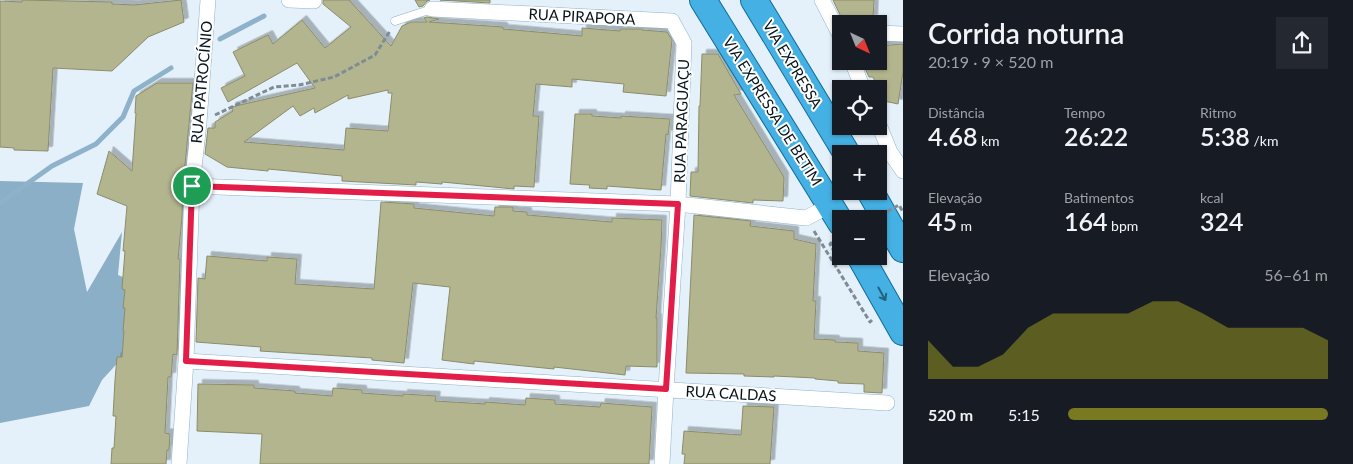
<!DOCTYPE html>
<html lang="pt">
<head>
<meta charset="utf-8">
<style>
	body { margin:0; font-family:Lato,sans-serif; background:#242831; color:#f1f3f6; height:100vh; display:flex; flex-direction:column; font-size:19px; white-space:nowrap }
	* { box-sizing:border-box; margin:0 }
	p { font-size:16px; color:#9ea1a6 }
	.icon { flex:none; width:28px; height:28px; fill:none; stroke:currentColor; stroke-width:2; stroke-linecap:round; stroke-linejoin:round }
	.map { position:relative; flex:1; overflow:hidden }
	.sheet { display:flex; flex-direction:column; background:#171b24; width:450px }
	.sheet>* { flex:none }
	.needle { width:32px; rotate:137deg }
	.buttons { position:absolute; left:832px; top:15px; display:grid; gap:10px }
	.buttons a { display:grid; place-items:center; width:55px; height:55px; border-radius:0px; background:#171b24; box-shadow:0 1px 4px #0004; font-size:25px }
	.pin { position:absolute; display:grid; place-items:center; width:42px; height:42px; color:#fff; margin:-21px; border:2px solid #fff; border-radius:50%; box-shadow:0 1px 5px #0007 }
	.round { display:grid; place-items:center; flex:none; width:52px; height:52px; border-radius:0px; background:#242831 }
	.headline { display:flex; align-items:center; justify-content:space-between; height:85px; padding:0 25px }
	h1 { font-size:28px; font-weight:600; line-height:38px }
	.stats { display:grid; grid-template-columns:repeat(3,1fr); gap:8px; height:85px; padding:5px 25px }
	.stats div { display:grid; align-content:center }
	.stats b { font-size:25px; font-weight:600 }
	.stats small { font-size:14px; font-weight:400 }
	.stats p { font-size:14px }
	.chart { height:140px; padding:10px 25px }
	.chart p { display:flex; justify-content:space-between }
	.chart svg { width:100%; height:90px; margin-top:5px; fill:#797921; opacity:.7 }
	ul { padding:0 25px; list-style:none; font-size:16px }
	li { display:grid; grid-template-columns:80px 60px 1fr; align-items:center; height:38px }
	li i { height:12px; border-radius:6px; background:#797921 }
	main { display:flex; flex:1; min-height:0 }
	.map>svg:first-child { display:block }
	.forest { fill:#8bafc7 }
	.lines { fill:none; stroke-linecap:round; stroke-linejoin:round }
	.stream { stroke:#8eb2ca; stroke-width:5 }
	.building { fill:#b3b58e; stroke:#8b8c6b; fill-rule:evenodd; filter:url(#shadow) }
	.service-casing { stroke:#91b2c8; stroke-width:9 }
	.minor-casing { stroke:#91b2c8; stroke-width:16 }
	.trunk-casing { stroke:#106c98; stroke-width:28 }
	.path { stroke:#7f8c94; stroke-width:3; stroke-dasharray:5 2.5; stroke-linecap:butt }
	.service { stroke:#fff; stroke-width:8 }
	.minor { stroke:#fff; stroke-width:15 }
	.trunk { stroke:#44b0e3; stroke-width:26 }
	.path-bridge { stroke:#7f8c94; stroke-width:3; stroke-dasharray:5 2.5; stroke-linecap:butt }
	.oneway { stroke:#25627e }
	.route-casing { stroke:#fff; stroke-width:10 }
	.route { stroke:#e11d48; stroke-width:6 }
	.labels { text-anchor:middle; dominant-baseline:central; stroke-width:4; stroke-linejoin:round; paint-order:stroke }
	.street-label { font-size:15px; fill:#06131a; stroke:#fff }
</style>
</head>
<body>
<main>
<div class="map">
<svg width="903" height="464" viewBox="0 0 903 464">
	<defs>
		<filter id="shadow"><feDropShadow dx="4.5" dy="-4.5" stdDeviation="0" flood-color="#0004"/></filter>
	</defs>
	<rect width="100%" height="100%" fill="#e4f1fb"/>
	<path class="forest" d="M0 181 83 183 74 229 87 292 122 232 118 275 155 291 135 344 102 380 89 406 0 423Z"/>
	<g class="lines">
		<path class="stream" d="M220 39 264 16
			M0 203 52 166 96 144 123 117 134 91 171 68"/>
	</g>
	<path class="building" d="M22 0 112 2V4L134 5 181 0 184 22 148 37 112 71 53 68 48 151 14 150V148L0 147V1L22 2Z
		M323 0H349L391 46 402 26 411 22H427L424 18 427 17 439 19 429 22 503 27V29L582 36V28L620 31V29H642V30L667 32 672 40 666 96 623 92 624 84 572 79V87L536 84 533 116H539L534 187 514 186V189L442 182V184L416 182V185L342 181V176L268 169V171L227 167 205 154 208 128H215V122L233 111 231 107 315 88 297 63 228 102 221 88 245 76 233 52 268 35 273 44 302 20 325 48 351 27 323 4ZM388 90V93H392L388 131 346 128 344 150 244 142 293 106 300 116 314 108 315 113 348 95V99Z
		M415 0H430L427 1 423 6 419 7Z
		M440 0H490V3Z
		M833 0H874L873 19 841 17Z
		M903 44V72L898 104 884 101 873 77H869L862 62 879 61V46Z
		M702 54H718L741 94 734 95 784 177 783 201 753 200V203L690 196 691 172H698L699 106H700Z
		M157 83H193L183 185 182 217 178 259H180L177 355 173 354 171 377H168L165 433 170 434 169 450H167L166 464H111L112 448H114L116 416H113L115 380 117 357H122L124 331H123L125 308H123L125 290 122 289 125 251H123L127 206 97 194 109 151 132 171 136 113H135L136 96Z
		M575 114H592V116L621 118V116L670 119 668 135 666 134 661 190 607 186V189L589 188 590 185 570 184Z
		M381 202 414 204V208L494 216 495 207H513V211L527 212V215L612 222V218L662 220 661 247 656 318H657V367L626 366 625 375 554 367V369L474 361V364L442 360 450 287 413 283 404 363 372 360V358L260 351 261 347 196 342 198 278 205 279 207 256 267 261V257L297 259 295 284 374 289Z
		M694 215 751 221 750 226 794 231V239L816 244 813 301H816L814 339 835 340V342L858 343V351L884 353 882 393 864 392V384L838 383V381L815 379V378L774 376V377L744 376V374L686 373Z
		M198 384 254 385V388L295 391V393L332 396 333 388 362 390V393L403 396V394L436 396 435 401 485 404V402L525 405 526 398 555 400V404L600 407 601 403 652 407 649 464H260L262 434 197 431Z
		M743 406 774 407 770 464H684L685 454H682L684 431 741 435Z"/>
	<g class="lines">
		<g class="service-casing">
			<path id="service" d="M395 21 432 9"/>
		</g>
		<g class="minor-casing">
			<path id="minor" d="M289 0 314 1
				M822 0 841 37
				M432 9 672 21 684 43 678 204 666 389 662 464
				M879 33 903 34
				M852 61 863 89
				M879 125 890 152 903 171
				M192 186 678 204 806 218 831 205
				M186 361 887 403
				M179 464 186 361 192 186 199 123 208 0"/>
		</g>
		<g class="trunk-casing">
			<path id="trunk" d="M703 0 841 223
				M754 0 847 154
				M870 191 903 249
				M860 256 903 332"/>
		</g>
		<path class="path" d="M215 115 274 87 299 85 334 77 375 55 390 31
			M814 231 870 322 872 320
			M832 242 830 244 838 258"/>
		<use href="#service" class="service"/>
		<use href="#minor" class="minor"/>
		<use href="#trunk" class="trunk"/>
		<path class="path-bridge" d="M874 219 899 205 903 212"/>
	</g>
	<defs><path id="oneway-shaft" d="M-6 0H5M1.5-3L5.5 0L1.5 3" fill="none" stroke-width="1.6" stroke-linecap="round" stroke-linejoin="round" transform="scale(1.25)"/></defs>
	<use class="oneway" href="#oneway-shaft" transform="translate(882 294) rotate(61)"/>
	<g class="lines">
		<g class="route-casing">
			<path id="route" d="M192 186 678 204 666 389 186 361Z"/>
		</g>
		<use href="#route" class="route"/>
	</g>
	<g class="labels">
		<g class="street-label">
			<text transform="translate(582 16) rotate(3)">RUA PIRAPORA</text>
			<text transform="translate(793 64) rotate(59)">VIA EXPRESSA</text>
			<text transform="translate(201 82) rotate(-85)">RUA PATROCÍNIO</text>
			<text transform="translate(773 111) rotate(58)">VIA EXPRESSA DE BETIM</text>
			<text transform="translate(681 121) rotate(-88)">RUA PARAGUAÇU</text>
			<text transform="translate(731 393) rotate(3)">RUA CALDAS</text>
		</g>
	</g>
</svg>
<div class="buttons">
<a><svg class="needle" viewBox="-14 -14 28 28"><path d="M0-13l5 13h-10z" fill="#e53935"/><path d="M0 13l5-13h-10z" fill="#9ea1a6"/></svg></a>
<a><svg class="icon" aria-label="locate" viewBox="0 0 24 24"><circle cx="12" cy="12" r="6"/><path d="M12 2v4M12 18v4M2 12h4M18 12h4"/></svg></a>
<a>+</a>
<a>−</a>
</div>
<div class="pin" style="left:192px;top:186px;background:#1e9e55"><svg class="icon" aria-label="arrive" viewBox="0 0 24 24"><path d="M6 21V4h12l-3 4 3 4H6"/></svg></div>
</div>
<section class="sheet">
<div class="headline"><div><h1>Corrida noturna</h1><p>20:19 · 9 × 520 m</p></div><a class="round"><svg class="icon" aria-label="share" viewBox="0 0 24 24"><path d="M12 15V3M7 8l5-5 5 5M5 13v7h14v-7"/></svg></a></div>
<div class="stats">
<div><p>Distância</p><b>4.68<small> km</small></b></div>
<div><p>Tempo</p><b>26:22</b></div>
<div><p>Ritmo</p><b>5:38<small> /km</small></b></div>
</div>
<div class="stats">
<div><p>Elevação</p><b>45<small> m</small></b></div>
<div><p>Batimentos</p><b>164<small> bpm</small></b></div>
<div><p>kcal</p><b>324</b></div>
</div>
<div class="chart"><p><span>Elevação</span>56–61 m</p>
<svg viewBox="0 0 160 44" preserveAspectRatio="none"><path d="M0 44V25L10 38L20 38L30 32L40 19L50 12L60 12L70 12L80 12L90 6L100 6L110 12L120 19L130 19L140 19L150 19L160 25V44z"/></svg>
</div>
<ul>
<li><b>520 m</b>5:15<i style="width:100%"></i></li>
</ul>
</section>
</main>
</body>
</html>
